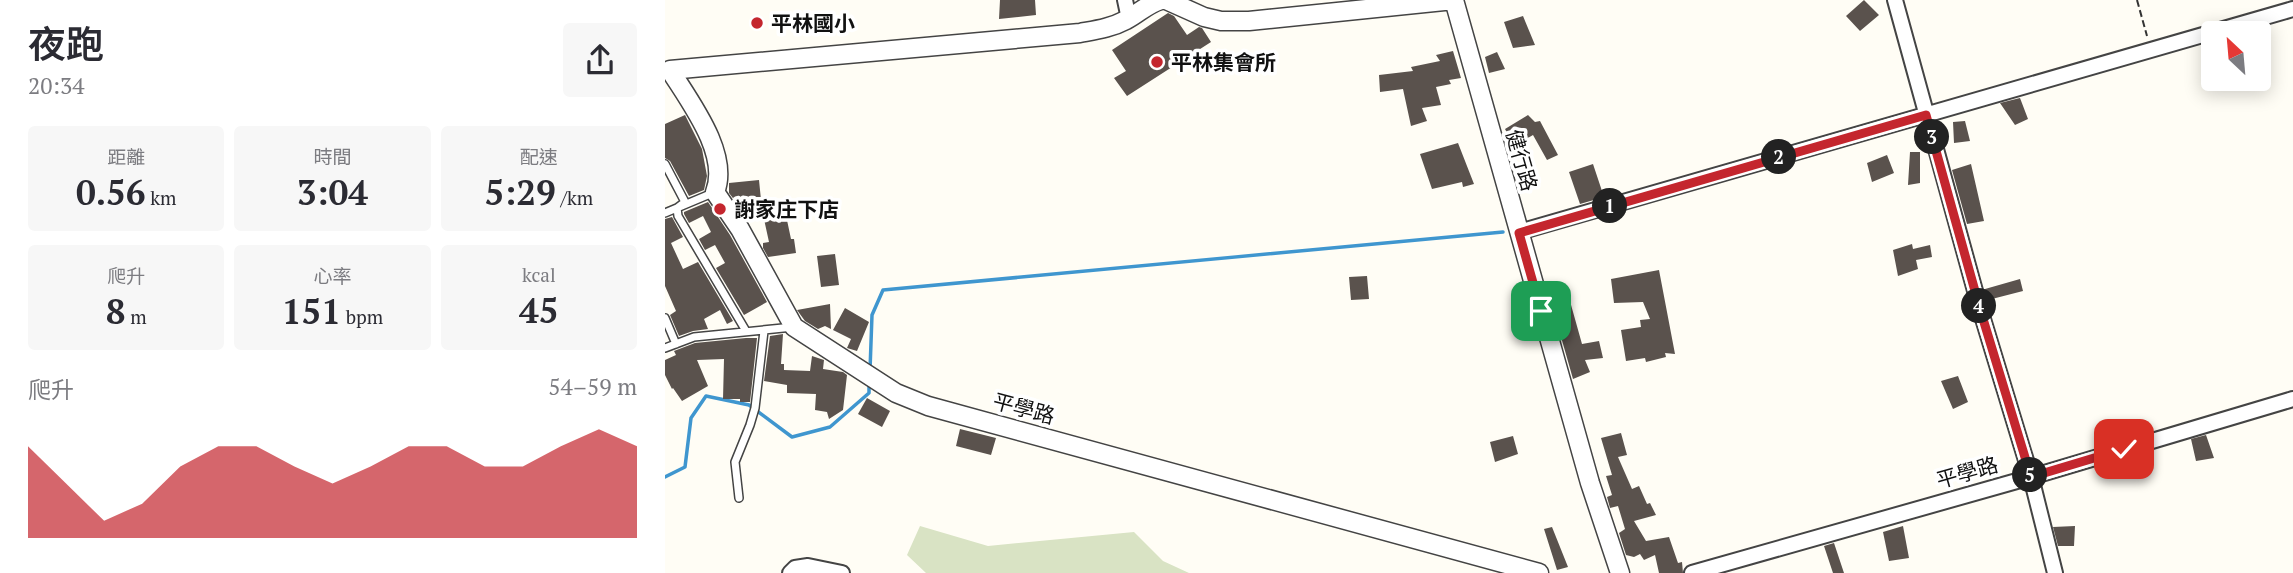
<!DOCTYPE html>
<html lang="zh-TW">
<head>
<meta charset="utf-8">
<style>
	body { margin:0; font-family:"PT Serif","Noto Sans TC",serif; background:#f7f7f7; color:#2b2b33; height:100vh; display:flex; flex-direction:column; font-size:26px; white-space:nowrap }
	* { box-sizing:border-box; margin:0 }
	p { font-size:23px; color:#7c7c81 }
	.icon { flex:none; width:38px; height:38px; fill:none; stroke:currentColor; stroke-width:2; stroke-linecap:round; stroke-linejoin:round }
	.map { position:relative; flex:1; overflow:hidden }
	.drawer { display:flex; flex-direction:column; background:#fff; width:665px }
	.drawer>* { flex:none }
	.needle { width:46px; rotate:334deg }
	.fabs { position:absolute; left:1536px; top:21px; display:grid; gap:14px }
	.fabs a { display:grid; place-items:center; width:70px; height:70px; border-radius:7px; background:#fff; box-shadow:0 4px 18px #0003; font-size:35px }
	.pin { position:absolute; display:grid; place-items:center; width:60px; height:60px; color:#fff; margin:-30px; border-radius:14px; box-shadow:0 4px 10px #0006 }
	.km { position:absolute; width:35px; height:35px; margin:-18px; border-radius:50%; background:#222; color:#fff; font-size:19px; line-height:35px; text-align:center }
	.round { display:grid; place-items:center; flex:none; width:74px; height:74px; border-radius:7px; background:#f7f7f7 }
	.summary { display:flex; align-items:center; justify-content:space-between; height:119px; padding:0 28px }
	h1 { font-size:38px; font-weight:600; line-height:52px }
	.metrics { display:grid; grid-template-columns:repeat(3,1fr); gap:10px; height:119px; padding:7px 28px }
	.metrics div { display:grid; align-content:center; border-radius:7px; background:#f7f7f7; text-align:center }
	.metrics b { font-size:35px; font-weight:600 }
	.metrics small { font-size:19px; font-weight:400 }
	.metrics p { font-size:19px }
	.chart { height:196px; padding:14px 28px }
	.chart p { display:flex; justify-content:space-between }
	.chart svg { width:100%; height:126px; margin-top:7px; fill:#c4262e; opacity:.7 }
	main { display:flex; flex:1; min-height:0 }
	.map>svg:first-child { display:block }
	.cemetery { fill:#d9e3c4 }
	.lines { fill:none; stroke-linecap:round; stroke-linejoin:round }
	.stream { stroke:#3f96cf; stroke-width:3.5 }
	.building { fill:#5a524d }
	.service-casing { stroke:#444; stroke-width:10 }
	.minor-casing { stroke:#444; stroke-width:18 }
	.tertiary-casing { stroke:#444; stroke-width:21 }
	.path { stroke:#333; stroke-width:2; stroke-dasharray:7 3.5; stroke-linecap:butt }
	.service { stroke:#fff; stroke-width:7 }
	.minor { stroke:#fff; stroke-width:14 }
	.tertiary { stroke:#fff; stroke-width:18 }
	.route-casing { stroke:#fff; stroke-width:14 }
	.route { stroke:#c4262e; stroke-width:9 }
	.poi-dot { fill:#c4262e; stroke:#fff; stroke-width:2.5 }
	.labels { text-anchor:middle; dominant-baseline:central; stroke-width:7; stroke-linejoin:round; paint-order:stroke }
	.poi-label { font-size:21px; font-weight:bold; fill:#111; stroke:#fff; text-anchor:start }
	.street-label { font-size:21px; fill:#111; stroke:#fff }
</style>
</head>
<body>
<main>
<section class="drawer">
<div class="summary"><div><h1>夜跑</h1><p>20:34</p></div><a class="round"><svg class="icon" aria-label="share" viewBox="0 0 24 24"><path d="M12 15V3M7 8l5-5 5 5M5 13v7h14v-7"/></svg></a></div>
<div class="metrics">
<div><p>距離</p><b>0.56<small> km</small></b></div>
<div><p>時間</p><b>3:04</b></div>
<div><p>配速</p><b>5:29<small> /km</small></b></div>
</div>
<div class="metrics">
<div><p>爬升</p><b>8<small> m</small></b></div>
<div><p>心率</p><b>151<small> bpm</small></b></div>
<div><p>kcal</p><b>45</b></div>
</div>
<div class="chart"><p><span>爬升</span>54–59 m</p>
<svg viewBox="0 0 160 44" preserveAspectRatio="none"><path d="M0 44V12L10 25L20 38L30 32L40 19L50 12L60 12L70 19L80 25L90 19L100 12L110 12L120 19L130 19L140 12L150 6L160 12V44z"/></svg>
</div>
</section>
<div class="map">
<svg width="1628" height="573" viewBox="0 0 1628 573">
	<rect width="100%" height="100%" fill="#fffdf5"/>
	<path class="cemetery" d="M255 526 323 546 469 532 498 561 524 573H261L242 555Z"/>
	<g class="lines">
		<path class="stream" d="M205 370 207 315 218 290 838 232
			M0 477 20 467 26 418 41 396 84 405 127 437 165 427 204 393V385"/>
	</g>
	<path class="building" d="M335 0H370L371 15 334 19Z
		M1199 0 1214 15 1195 31 1181 16Z
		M503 13 509 16 522 35 534 27 537 28 546 42 462 96 449 78 461 71 447 50Z
		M858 16 870 45 848 48 839 22Z
		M788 51 796 78 784 80 786 84 771 87 776 105 757 108 762 121 746 126 738 89 715 92 714 75 748 71 746 67 775 61 771 55Z
		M832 52 840 69 824 73 820 57Z
		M1355 98 1363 119 1350 125 1335 103Z
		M20 115 37 149 42 176 39 190 24 196 5 161 0 158V124Z
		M863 115 870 122 875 121 893 155 882 160 868 135 849 146 840 129Z
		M1300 121 1305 141 1289 143 1288 122Z
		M793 143 809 184 798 187 797 182 767 189 755 154Z
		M1245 152H1255V183L1243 185Z
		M1222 155 1229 173 1207 182 1202 163Z
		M928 164 939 197 915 204 904 172Z
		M1306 164 1319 221 1302 224 1287 170Z
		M94 180 96 200 71 202 64 193V183Z
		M43 202 65 235 102 302 79 315 51 268 60 263 50 245 40 250 34 239 46 232 38 216 24 223 19 214V212Z
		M119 206 126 239H129L131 253 103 257 98 248V243L104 242 97 210Z
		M7 217 18 237 6 243 18 269 33 262 68 321 62 324 55 310 39 319 43 329 28 331 14 336 5 315 11 311 0 286V219Z
		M1247 244 1248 249 1265 245 1267 257 1251 260 1253 269 1233 276 1228 250Z
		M170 254 174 285 156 287 152 256Z
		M994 270 1010 354 1000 353 1001 357 981 362 980 358 961 361 956 330 976 327 975 320 985 319 978 302 949 303 946 279Z
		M702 276 704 299 686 300 684 277Z
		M1355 279 1358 291 1323 300 1320 289Z
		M901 287 917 344 934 341 938 358 920 360 925 372 908 379 883 291Z
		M165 304 166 329 160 326 153 329 140 321 132 310Z
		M180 308 204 322 192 351 182 348 186 339 168 330Z
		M118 334 116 364H119V370L145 371 147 356 159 360 158 369 178 372 182 375 178 410 164 419 162 412 150 410 151 394 122 393V385L99 381 105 336Z
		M81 338H92L85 402H75V399H58L59 359 32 360 43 386 17 401 8 388 7 389 0 375V360L11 355 9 351 30 343Z
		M1293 376 1303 402 1288 409 1276 381Z
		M202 398 225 411 217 427 193 414Z
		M295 429 331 438 326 455 291 446Z
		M956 433 962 455 953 457 967 489 974 486 982 504 985 503 991 515 969 521 981 541 1004 537 1013 563 1017 562 1018 573H994L990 555 979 560 975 554 969 557 961 555 954 533 960 529 953 506 945 508 942 497 947 495 941 476 947 475 936 438Z
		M1541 435 1549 458 1531 461 1526 439Z
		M848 436 853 454 830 462 825 442Z
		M1238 526 1244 558 1224 561 1218 532Z
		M1410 526 1409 546H1393L1388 527Z
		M887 527 903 567 892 570 879 529Z
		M1169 543 1179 573H1168L1159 546Z"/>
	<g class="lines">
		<g class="service-casing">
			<path id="service" d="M0 164 20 202 12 208 13 216 81 331
				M0 213 50 192
				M0 318 11 344
				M0 348 29 337 128 327
				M74 498 70 462 85 425 90 408 99 331"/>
		</g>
		<g class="minor-casing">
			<path id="minor" d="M460 0 464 19
				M1230 0 1315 309 1366 477 1390 573
				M854 232 1628 9
				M125 573 130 568 143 566 177 573
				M1027 573 1366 477 1628 399"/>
		</g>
		<g class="tertiary-casing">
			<path id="tertiary" d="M496 0C482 4 473 14 461 20 446 28 431 30 415 33L5 70C25 102 65 154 50 192L75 229 129 327 231 393 263 406 874 573
				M501 0 539 17 556 21H584L789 0 925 483 955 573"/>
		</g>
		<path class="path" d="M1472 0 1482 36"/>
		<use href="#service" class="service"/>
		<use href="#minor" class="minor"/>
		<use href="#tertiary" class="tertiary"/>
	</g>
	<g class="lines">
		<g class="route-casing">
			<path id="route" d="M876 311 854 233 1261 115 1315 309 1366 477 1459 449"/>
		</g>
		<use href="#route" class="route"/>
	</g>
	<g class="poi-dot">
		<circle cx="92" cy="23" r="7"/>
		<circle cx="492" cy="62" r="7"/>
		<circle cx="55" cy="209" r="7"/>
	</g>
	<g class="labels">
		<g class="poi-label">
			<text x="106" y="23">平林國小</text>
			<text x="506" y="62">平林集會所</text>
			<text x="69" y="209">謝家庄下店</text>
		</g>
		<g class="street-label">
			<text transform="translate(857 160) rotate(74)">健行路</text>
			<text transform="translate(359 408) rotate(15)">平學路</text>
			<text transform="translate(1302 472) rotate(-16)">平學路</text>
		</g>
	</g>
</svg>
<div class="fabs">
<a><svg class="needle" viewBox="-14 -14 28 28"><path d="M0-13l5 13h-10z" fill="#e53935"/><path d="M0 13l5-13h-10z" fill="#7c7c81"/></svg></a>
</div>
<div class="pin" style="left:876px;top:311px;background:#1e9e55"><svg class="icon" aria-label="arrive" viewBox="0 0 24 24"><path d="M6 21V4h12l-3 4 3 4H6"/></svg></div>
<div class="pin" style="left:1459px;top:449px;background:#d93025"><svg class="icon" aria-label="check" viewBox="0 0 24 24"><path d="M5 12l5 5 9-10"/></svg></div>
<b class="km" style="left:945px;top:206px">1</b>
<b class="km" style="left:1114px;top:157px">2</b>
<b class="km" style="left:1267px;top:137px">3</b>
<b class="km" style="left:1314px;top:306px">4</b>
<b class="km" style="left:1365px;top:475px">5</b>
</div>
</main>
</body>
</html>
